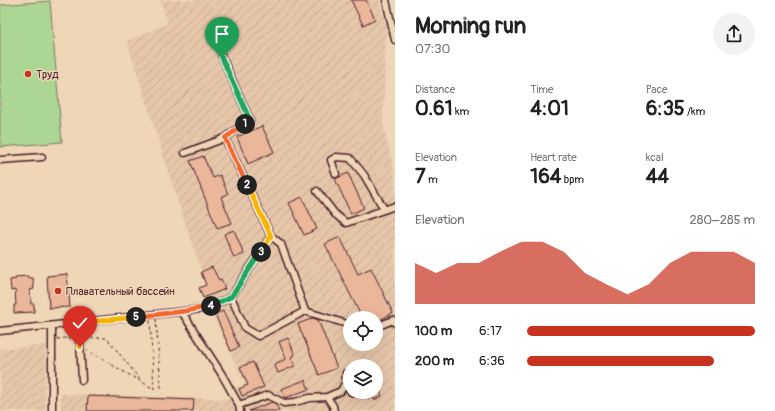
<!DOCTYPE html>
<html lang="en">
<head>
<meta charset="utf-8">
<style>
	body { margin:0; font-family:Pangolin,sans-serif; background:#f2f2f2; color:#202124; height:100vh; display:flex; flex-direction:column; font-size:15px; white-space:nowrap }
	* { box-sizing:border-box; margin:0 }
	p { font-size:13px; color:#757577 }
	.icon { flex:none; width:22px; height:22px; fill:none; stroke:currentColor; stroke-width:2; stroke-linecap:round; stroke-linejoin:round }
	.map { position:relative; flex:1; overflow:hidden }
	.side { display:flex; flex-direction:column; background:#fff; width:380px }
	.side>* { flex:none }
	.controls { position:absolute; left:343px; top:311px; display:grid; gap:8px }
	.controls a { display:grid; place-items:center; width:40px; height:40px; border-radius:50%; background:#fff; box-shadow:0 4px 16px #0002; font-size:20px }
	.pin { position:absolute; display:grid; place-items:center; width:34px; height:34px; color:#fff; margin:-41px -17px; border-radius:50% 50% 50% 0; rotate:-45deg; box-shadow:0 0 4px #0007 }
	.pin .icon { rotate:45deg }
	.km { position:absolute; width:20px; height:20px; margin:-10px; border-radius:50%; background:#222; color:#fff; font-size:11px; line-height:20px; text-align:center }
	.round { display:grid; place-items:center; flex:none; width:42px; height:42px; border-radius:21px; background:#f2f2f2 }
	.headline { display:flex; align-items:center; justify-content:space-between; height:68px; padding:0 20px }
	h1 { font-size:22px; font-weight:800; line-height:30px }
	.stats { display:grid; grid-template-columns:repeat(3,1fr); gap:6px; height:68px; padding:4px 20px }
	.stats div { display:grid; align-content:center }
	.stats b { font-size:20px; font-weight:800 }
	.stats small { font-size:11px; font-weight:400 }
	.stats p { font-size:11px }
	.chart { height:112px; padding:8px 20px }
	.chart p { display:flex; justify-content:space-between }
	.chart svg { width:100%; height:72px; margin-top:4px; fill:#c8321e; opacity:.7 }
	ul { padding:0 20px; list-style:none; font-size:13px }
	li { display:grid; grid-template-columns:64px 48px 1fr; align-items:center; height:30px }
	li i { height:10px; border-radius:5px; background:#c8321e }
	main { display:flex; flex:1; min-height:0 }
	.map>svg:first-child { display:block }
	.industrial { fill:url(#industrial-furrows); fill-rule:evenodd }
	.park { fill:#acd694; stroke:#7b7a60 }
	.building { fill:#eab79b; stroke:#4a1f2b }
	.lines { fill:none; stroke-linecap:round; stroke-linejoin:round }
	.minor-casing { stroke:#4a1f2b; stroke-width:9 }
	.path { stroke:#4a1f2b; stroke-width:1; stroke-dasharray:3 3; stroke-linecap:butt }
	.minor { stroke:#eed6b6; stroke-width:6 }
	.split-1-casing { stroke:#fff; stroke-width:8 }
	.split-2-casing { stroke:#fff; stroke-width:8 }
	.split-3-casing { stroke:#fff; stroke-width:8 }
	.split-4-casing { stroke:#fff; stroke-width:8 }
	.split-5-casing { stroke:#fff; stroke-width:8 }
	.split-6-casing { stroke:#fff; stroke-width:8 }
	.split-1 { stroke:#22a559; stroke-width:5 }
	.split-2 { stroke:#f0652b; stroke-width:5 }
	.split-3 { stroke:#f5b400; stroke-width:5 }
	.split-4 { stroke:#22a559; stroke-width:5 }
	.split-5 { stroke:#f0652b; stroke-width:5 }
	.split-6 { stroke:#f5b400; stroke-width:5 }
	.poi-dot { fill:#c8321e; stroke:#eed6b6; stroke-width:1.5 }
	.labels { text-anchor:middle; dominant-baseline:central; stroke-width:3; stroke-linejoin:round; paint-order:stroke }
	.poi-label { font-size:11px; fill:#4a1f2b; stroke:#eed6b6; text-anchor:start }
</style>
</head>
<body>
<main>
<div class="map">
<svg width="395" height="411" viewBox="0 0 395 411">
	<defs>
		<pattern id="industrial-furrows" width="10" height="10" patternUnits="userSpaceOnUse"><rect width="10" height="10" fill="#e6c6a9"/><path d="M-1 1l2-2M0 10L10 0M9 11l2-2" fill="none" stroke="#c7aa92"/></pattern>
	</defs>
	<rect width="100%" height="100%" fill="#eed6b6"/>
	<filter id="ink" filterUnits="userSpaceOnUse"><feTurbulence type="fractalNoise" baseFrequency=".025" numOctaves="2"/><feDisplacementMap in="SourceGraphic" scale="8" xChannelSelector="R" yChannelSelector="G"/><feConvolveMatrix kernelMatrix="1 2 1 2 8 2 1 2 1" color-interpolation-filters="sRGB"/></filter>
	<g filter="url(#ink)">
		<path class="industrial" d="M160 0H379L386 27 383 124 395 174V411H61V394L229 399 236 395 235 388 245 384 200 288 206 284 174 190 127 41 168 23ZM350 318H376V344H350ZM350 366H376V392H350Z
			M46 345 45 411H0V349Z"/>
		<path class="park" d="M50 1 62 142 0 147V5Z"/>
		<path class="building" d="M351 0H366L375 19 363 25Z
			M262 126 274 152 248 164 237 137Z
			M203 156 213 178 220 175 228 194 221 197 232 223 217 228 190 161Z
			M348 173 364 208 351 214 335 179Z
			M302 197 317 229 304 235 289 203Z
			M234 230 244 254 234 258 224 234Z
			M340 237 358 274 371 268 393 313 376 322V318H362L325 244Z
			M212 267 219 280 221 279 225 289 203 298 199 288 206 285 201 272Z
			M67 274 70 307 49 308 47 276Z
			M28 276V278H33L34 289 30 290 31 304H34V312L14 313V305H16L15 290 11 291 10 280 16 279V277Z
			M223 311 239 347 231 351 215 314Z
			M313 318 318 320 337 368 319 375 298 324Z
			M288 338 295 355 291 357 295 366 278 373 274 364 286 359 279 342Z
			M253 362 264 387 242 396 239 389 248 385 240 367Z
			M305 380 309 389 285 398 281 389Z
			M376 381 382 396 374 400 372 392H376Z
			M88 396 194 400 193 411H87Z
			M272 402 276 404 279 411H249Z"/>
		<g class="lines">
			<g class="minor-casing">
				<path id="minor" d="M386 0 395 40
					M222 57 250 120 225 138
					M0 160 42 157
					M336 174 331 160 336 157 350 158 364 175 384 209
					M317 191 335 214 346 223 395 206
					M271 236 281 244 305 311 350 325
					M231 297 245 328 258 336 305 311
					M182 312 221 373 239 405 240 411
					M79 323 82 380
					M376 327 393 320 395 323
					M0 331 186 311 207 308 231 297 271 236 225 138 185 153
					M351 392 361 394H368
					M327 397 341 391 345 383 346 373
					M239 405 268 395 284 403 295 402 310 398 327 397 333 406 334 411
					M52 411V326"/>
			</g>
			<path class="path" d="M156 319 161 388
				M67 338H74
				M85 338H107L141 381
				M57 339 66 338 75 343
				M86 350 154 389 150 320"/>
			<use href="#minor" class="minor"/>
		</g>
	</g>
	<g class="lines" filter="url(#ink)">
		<g class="split-1-casing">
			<path id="split-1" d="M222 58 250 120 245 124"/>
		</g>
		<g class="split-2-casing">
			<path id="split-2" d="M245 124 225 138 247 185"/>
		</g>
		<g class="split-3-casing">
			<path id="split-3" d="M247 185 271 236 261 252"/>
		</g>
		<g class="split-4-casing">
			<path id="split-4" d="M211 306 231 297 261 252"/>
		</g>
		<g class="split-5-casing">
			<path id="split-5" d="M136 317 186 311 211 306"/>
		</g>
		<g class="split-6-casing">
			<path id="split-6" d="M80 347 79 323 136 317"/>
		</g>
		<use href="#split-1" class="split-1"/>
		<use href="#split-2" class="split-2"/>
		<use href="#split-3" class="split-3"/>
		<use href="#split-4" class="split-4"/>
		<use href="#split-5" class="split-5"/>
		<use href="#split-6" class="split-6"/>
	</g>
	<g class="poi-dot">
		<circle cx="28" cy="74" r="4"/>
		<circle cx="58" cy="291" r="4"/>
	</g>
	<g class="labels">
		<g class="poi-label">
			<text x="36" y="74">Труд</text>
			<text x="66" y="291">Плавательный бассейн</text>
		</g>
	</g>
</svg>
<div class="controls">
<a><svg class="icon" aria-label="locate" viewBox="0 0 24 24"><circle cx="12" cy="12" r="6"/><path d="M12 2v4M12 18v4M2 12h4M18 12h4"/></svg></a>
<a><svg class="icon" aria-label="layers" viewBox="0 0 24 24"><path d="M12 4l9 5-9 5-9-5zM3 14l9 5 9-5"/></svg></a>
</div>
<div class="pin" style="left:222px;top:58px;background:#1e9e55"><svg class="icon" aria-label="arrive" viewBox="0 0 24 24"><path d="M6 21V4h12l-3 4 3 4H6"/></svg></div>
<div class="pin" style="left:80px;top:347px;background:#d93025"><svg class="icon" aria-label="check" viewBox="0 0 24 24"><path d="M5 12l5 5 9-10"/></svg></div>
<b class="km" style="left:245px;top:124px">1</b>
<b class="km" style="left:247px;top:185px">2</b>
<b class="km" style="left:261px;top:252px">3</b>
<b class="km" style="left:211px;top:306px">4</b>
<b class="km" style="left:136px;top:317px">5</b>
</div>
<section class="side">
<div class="headline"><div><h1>Morning run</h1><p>07:30</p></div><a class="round"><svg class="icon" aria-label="share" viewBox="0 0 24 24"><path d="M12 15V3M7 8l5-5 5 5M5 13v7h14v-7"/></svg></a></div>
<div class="stats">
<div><p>Distance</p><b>0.61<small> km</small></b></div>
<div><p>Time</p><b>4:01</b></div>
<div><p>Pace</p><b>6:35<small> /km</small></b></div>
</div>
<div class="stats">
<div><p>Elevation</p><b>7<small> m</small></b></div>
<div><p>Heart rate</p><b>164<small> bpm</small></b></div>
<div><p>kcal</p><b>44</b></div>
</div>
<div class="chart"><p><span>Elevation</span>280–285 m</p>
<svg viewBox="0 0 160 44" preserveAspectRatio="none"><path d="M0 44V19L10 25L20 19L30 19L40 12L50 6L60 6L70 12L80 25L90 32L100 38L110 32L120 19L130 12L140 12L150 12L160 19V44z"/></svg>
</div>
<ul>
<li><b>100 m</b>6:17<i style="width:100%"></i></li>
<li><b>200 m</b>6:36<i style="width:82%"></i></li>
</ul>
</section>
</main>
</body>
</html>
